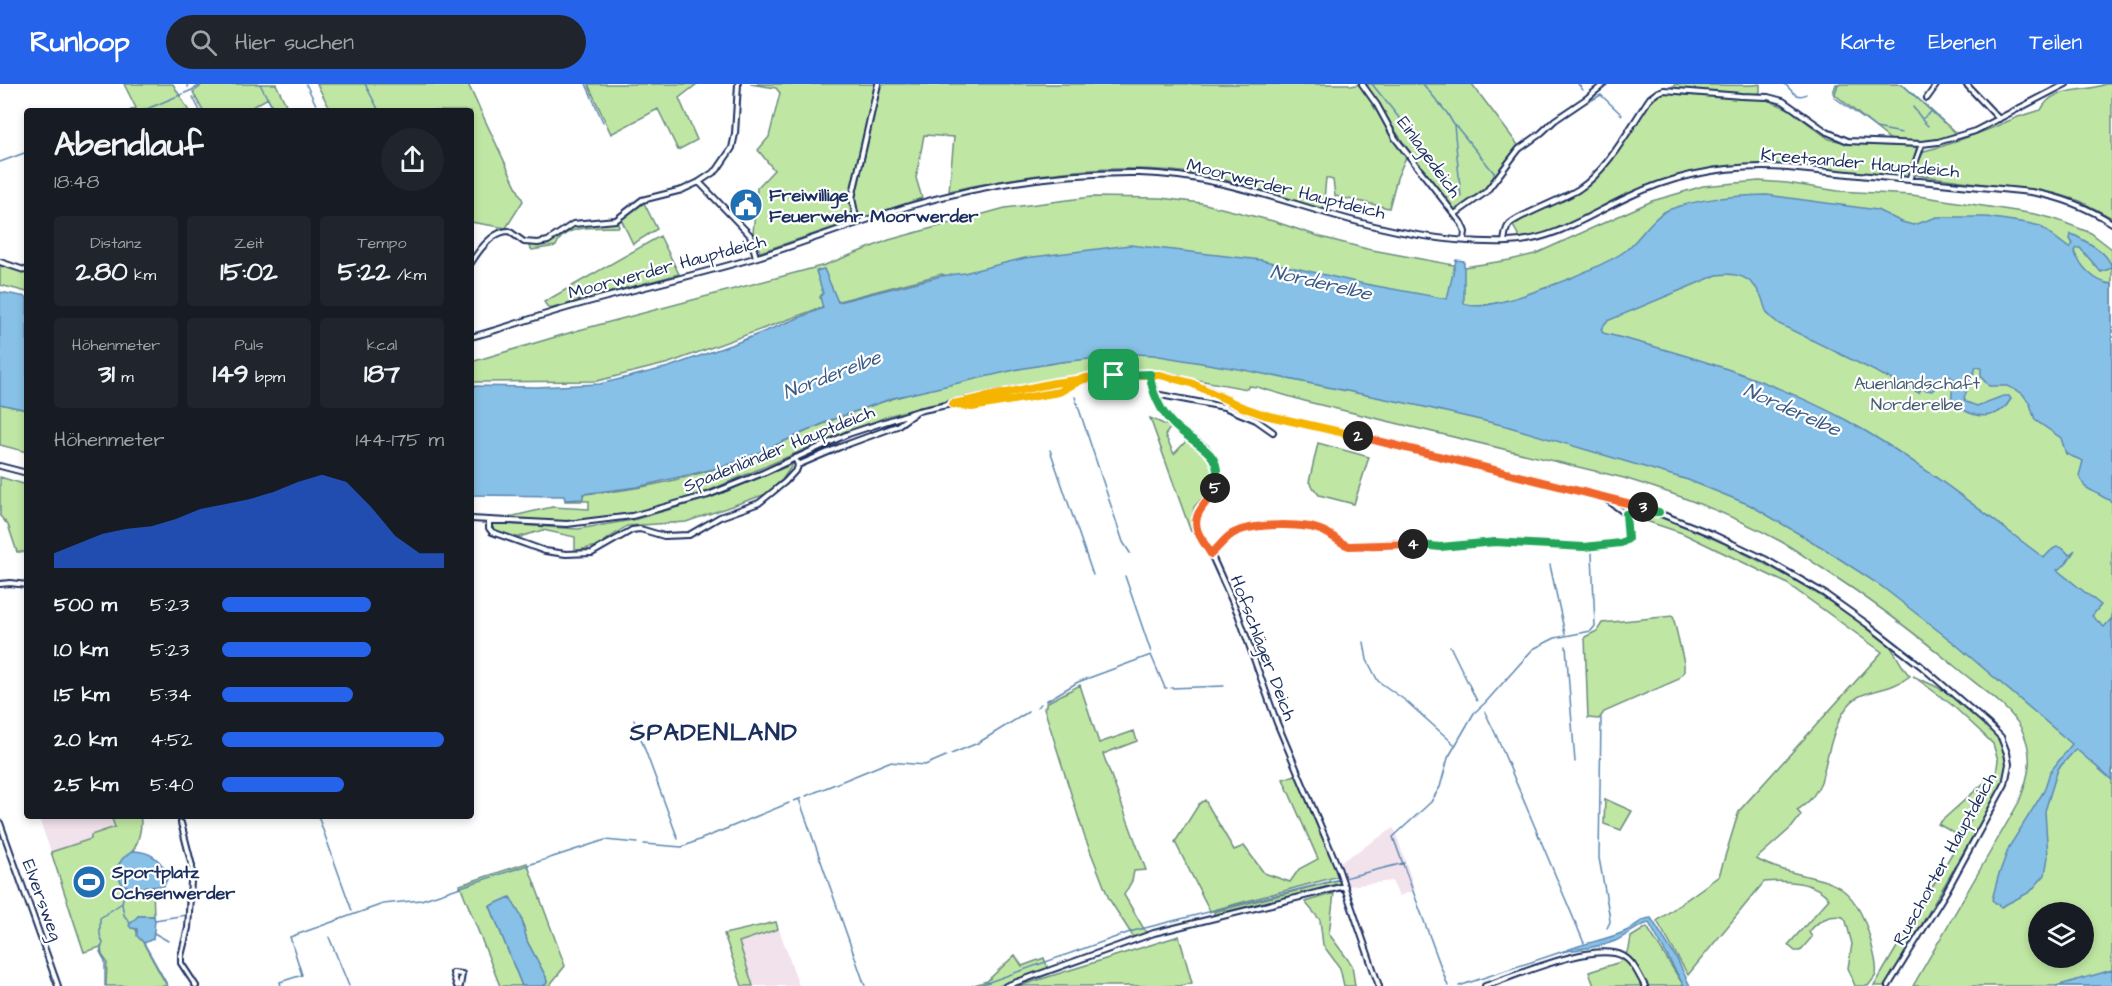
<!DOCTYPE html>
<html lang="de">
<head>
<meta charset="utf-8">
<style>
	body { margin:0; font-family:"Architects Daughter",sans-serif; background:#20242c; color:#f1f3f6; height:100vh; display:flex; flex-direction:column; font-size:22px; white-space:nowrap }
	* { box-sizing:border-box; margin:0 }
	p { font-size:20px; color:#9ea1a6 }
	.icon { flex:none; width:33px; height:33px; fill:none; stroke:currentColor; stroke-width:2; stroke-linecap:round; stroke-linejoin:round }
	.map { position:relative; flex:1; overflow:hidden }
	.side { position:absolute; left:24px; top:24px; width:450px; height:711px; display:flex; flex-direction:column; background:#171b24; border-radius:6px; box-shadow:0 3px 9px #0003 }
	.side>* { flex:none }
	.controls { position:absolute; left:2028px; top:818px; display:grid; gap:12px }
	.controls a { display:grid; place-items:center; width:66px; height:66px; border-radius:50%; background:#171b24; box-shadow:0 3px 9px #0003; font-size:30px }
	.pin { position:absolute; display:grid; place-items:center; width:51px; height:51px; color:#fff; margin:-26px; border-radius:12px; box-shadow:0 3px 9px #0006 }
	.km { position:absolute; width:30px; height:30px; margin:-15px; border-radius:50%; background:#222; color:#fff; font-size:16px; line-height:30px; text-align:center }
	.round { display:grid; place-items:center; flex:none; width:63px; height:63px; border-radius:32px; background:#20242c }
	.head { display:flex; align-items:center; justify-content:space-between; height:102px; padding:0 30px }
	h1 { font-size:33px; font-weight:700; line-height:45px }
	.stats { display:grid; grid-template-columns:repeat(3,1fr); gap:9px; height:102px; padding:6px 30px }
	.stats div { display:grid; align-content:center; border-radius:6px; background:#20242c; text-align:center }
	.stats b { font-size:26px; font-weight:700 }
	.stats small { font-size:16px; font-weight:400 }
	.stats p { font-size:16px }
	.chart { height:168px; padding:12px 30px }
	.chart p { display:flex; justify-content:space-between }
	.chart svg { width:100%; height:108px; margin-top:6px; fill:#2563eb; opacity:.7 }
	ul { padding:0 30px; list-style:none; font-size:20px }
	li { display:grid; grid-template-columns:96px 72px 1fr; align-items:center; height:45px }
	li i { height:15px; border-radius:8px; background:#2563eb }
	header { display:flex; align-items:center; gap:36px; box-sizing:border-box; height:84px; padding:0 30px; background:#2563eb; color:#fff }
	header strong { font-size:28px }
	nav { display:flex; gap:33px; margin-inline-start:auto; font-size:21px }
	.search { width:420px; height:54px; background:#20242c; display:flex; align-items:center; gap:15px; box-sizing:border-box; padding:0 21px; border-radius:33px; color:#9ea1a6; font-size:22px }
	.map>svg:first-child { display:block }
	.built { fill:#f2e2ec }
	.green { fill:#bfe7a3; stroke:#6d8b80; stroke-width:1.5; fill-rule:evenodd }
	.water { fill:#88c1e7; stroke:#5c87b0; stroke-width:1.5 }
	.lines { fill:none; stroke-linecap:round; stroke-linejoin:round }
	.stream { stroke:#5c87b0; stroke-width:1.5 }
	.minor-casing { stroke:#1b2f5e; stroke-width:8 }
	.minor { stroke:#fff; stroke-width:4 }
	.split-1-casing { stroke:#fff; stroke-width:12 }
	.split-2-casing { stroke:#fff; stroke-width:12 }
	.split-3-casing { stroke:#fff; stroke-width:12 }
	.split-4-casing { stroke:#fff; stroke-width:12 }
	.split-5-casing { stroke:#fff; stroke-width:12 }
	.split-6-casing { stroke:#fff; stroke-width:12 }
	.split-1 { stroke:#f5b400; stroke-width:8 }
	.split-2 { stroke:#f5b400; stroke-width:8 }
	.split-3 { stroke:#f0652b; stroke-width:8 }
	.split-4 { stroke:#22a559; stroke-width:8 }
	.split-5 { stroke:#f0652b; stroke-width:8 }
	.split-6 { stroke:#22a559; stroke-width:8 }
	.labels { text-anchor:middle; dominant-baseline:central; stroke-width:4.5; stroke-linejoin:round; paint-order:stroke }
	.street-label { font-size:18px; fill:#1b2f5e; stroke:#fff }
	.poi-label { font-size:18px; font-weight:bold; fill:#1b2f5e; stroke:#fff; text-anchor:start }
	.park-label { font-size:18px; fill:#445d6f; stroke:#fff }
	.water-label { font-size:20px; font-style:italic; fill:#3c5b87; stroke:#fff }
	.district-label { font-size:24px; font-weight:bold; letter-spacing:1.5px; fill:#1b2f5e; stroke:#fff }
</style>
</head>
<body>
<header>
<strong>Runloop</strong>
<div class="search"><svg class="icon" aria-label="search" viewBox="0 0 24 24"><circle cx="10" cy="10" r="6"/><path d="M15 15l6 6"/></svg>Hier suchen</div>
<nav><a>Karte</a><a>Ebenen</a><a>Teilen</a></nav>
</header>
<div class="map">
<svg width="2112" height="902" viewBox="0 0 2112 902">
	<rect width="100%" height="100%" fill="#fff"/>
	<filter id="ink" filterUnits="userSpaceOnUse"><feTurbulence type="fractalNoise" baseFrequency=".0167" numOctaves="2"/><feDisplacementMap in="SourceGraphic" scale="12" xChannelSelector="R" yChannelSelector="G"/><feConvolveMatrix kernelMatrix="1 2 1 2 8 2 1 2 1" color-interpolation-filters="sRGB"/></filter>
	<g filter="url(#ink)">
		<path class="built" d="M38 732H113L116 739 114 743 91 751 92 755 51 768Z
			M1394 744 1415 806 1399 812 1392 797 1349 802 1339 779Z
			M779 845 799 902H753L738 858Z"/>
		<path class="green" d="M124 0H173L189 27H129L136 24Z
			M200 0H276L289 27H275L268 14 250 24 252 27H203L193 8 200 3Z
			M317 0H468L523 117 506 144 471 138V27H331Z
			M588 0H697L679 14 697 56 678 66 658 25 611 50Z
			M750 0H876L849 114 853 137 760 168 753 149 757 104 774 86 758 66 769 53 780 9 776 4Z
			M881 0H1349L1351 2 1361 0 1406 73 1397 94 1389 124 1335 112 1333 96 1326 94 1323 126C1285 114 1248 100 1209 92 1122 76 1033 89 949 107L954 53 924 51 916 94 922 114 860 135 855 115Z
			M1364 0H1472L1518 61 1486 103 1456 127 1407 64Z
			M1676 0C1690 0 1754 3 1760 0V9L1742 11 1670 4Z
			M1836 0H1902L1958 51 1938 57H1892L1833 9Z
			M2105 0H2112V134L2080 117 2054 109 1916 91V83L1924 67 1943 62 1987 46 2018 33 2041 26C2053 1 2082 10 2105 0Z
			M1662 8 1767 16 1789 25 1829 55 1853 60 1917 63 1910 89 1906 93 1768 80 1714 83 1653 99 1562 144 1542 150 1520 154 1512 140 1583 105 1595 94 1651 15Z
			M1759 97 1787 99 1838 107 1912 111 2035 130 2055 135 2091 149 2112 165V902H1913L2019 718C2029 692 2035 671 2021 644 2009 622 1977 601 1958 585 1914 548 1870 515 1822 484 1808 475 1795 465 1780 457 1731 430 1677 410 1624 394L1308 318 1257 303 1249 302 1247 305 1148 287 1133 286 1066 293 967 312 891 331 824 357 708 407 636 429 592 436 559 438 505 434 552 423 589 425V417H565V416L582 415 583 410C637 407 698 393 750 372 788 357 825 337 864 324 945 296 1041 277 1127 271L942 190 839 217 669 279 597 297 471 298V278L579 246 825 181 889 156 1005 124 1091 113 1161 114 1201 119 1273 137 1321 153 1367 165 1464 183 1510 176 1535 170 1652 117 1680 109 1703 102ZM2038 828H2084V873H2038Z
			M643 117 657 145 633 160 621 135Z
			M617 137 619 143C599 144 564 139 556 162L532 166 528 161V159L548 158 574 141Z
			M660 152 679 190 549 225 544 218Z
			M0 181 27 189V208L0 201Z
			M0 320 27 326V368L0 361Z
			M1150 334 1171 343 1165 351 1174 370 1188 355 1208 369 1213 384 1210 406 1194 423 1191 448Z
			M1318 359 1369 373 1354 420 1319 411 1309 398Z
			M793 380 782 396 766 410 686 438 627 442 597 462 575 467V453L543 446 516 454 490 444V439L578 445 633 436 710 414Z
			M0 393 27 401V468H17L8 441 0 432Z
			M1655 430C1724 457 1789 489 1850 531 1861 539 1873 546 1884 555 1895 565 1900 582 1910 592 1895 604 1879 605 1862 611 1835 622 1828 673 1821 698 1815 711 1809 719 1797 726L1801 731 1792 743 1756 775C1811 804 1851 778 1871 858 1873 867 1878 882 1876 890 1875 894 1870 899 1868 902H1855L1848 884 1852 860 1846 837 1843 833C1828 830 1818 837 1809 848L1812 853 1800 867H1795L1788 861 1829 815C1816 797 1784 796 1764 798L1688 891 1657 837 1719 792 1739 727 1882 568 1786 499 1682 449 1631 432Z
			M1673 532 1684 579V588L1677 596 1604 628 1599 635 1588 634 1585 553 1597 547 1602 539Z
			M1913 592C1925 598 1940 603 1951 611 1970 624 2005 652 2006 677 2007 688 2002 699 1998 709L1886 902H1874L1967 744 1996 690 1998 676 1993 660 1980 647 1952 621Z
			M1080 601 1099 659 1134 647 1137 657 1103 670 1146 786 1134 787 1132 797 1124 811 1147 850 1134 854 1109 815 1084 751 1044 624 1046 622V619Z
			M1296 691 1339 792 1210 827 1175 758 1199 720 1205 716 1234 766 1244 762 1264 789 1290 798 1299 785 1318 775 1283 695Z
			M1985 698 1986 702 1959 752 1938 740Z
			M1605 715 1632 727 1621 746 1604 740Z
			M111 732H140C143 741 138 762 131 769 126 774 121 776 117 783L118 792 123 801 134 804 153 803 154 832H138L135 844 167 902H106L107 878 102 871 101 863 84 868 51 768 91 755V751L115 743Z
			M527 779 565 882 549 902H543L547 898 546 893 527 857 521 832 490 822 522 902H500L460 801Z
			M1338 796 1341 799 1214 831V828Z
			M1334 809 1329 850 1352 881 1355 902H1344L1340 884 1323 861 1320 836 1305 818Z
			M776 838 778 845 739 858 753 902H742L724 850Z
			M1647 843 1684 902H1594L1589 888 1620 878 1629 865 1631 853Z
			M1179 852 1192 899 1179 902H1019Z
			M1015 871 1022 882 1044 874 1048 885 999 902H971L987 897Z"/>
		<path class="water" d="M1767 111 1877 126 1902 138 1913 141 1937 133H1986L2027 139 2040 142 2069 164 2073 160 2070 155 2071 150 2074 151C2088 159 2108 167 2112 184L2101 188 2080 164H2076L2074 167C2080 182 2095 199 2112 200V418L2085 403 2079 392 2083 377 2066 370 2061 354 2035 336 2030 320 2022 309 2007 302H1989L1981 293V284L1976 283 1964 314 1966 318 1977 322 2003 312H2009L2011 315C2000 334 1980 336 1962 325 1958 322 1954 320 1952 315 1951 309 1953 303 1955 296L1948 291 1932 307 1921 305 1919 309 1779 240C1776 237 1771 234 1768 230 1764 225 1764 218 1761 212 1752 193 1737 188 1717 191L1607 237 1601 245 1603 249C1686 270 1770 295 1846 336 1917 375 1980 426 2044 474 2052 465 2058 456 2069 471L2075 466 2065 481 2057 486 2101 521 2092 532 2104 543 2112 534V696L2076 665 2058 685 2045 727 2048 773 2045 791 2030 808 2001 823 1992 816 1998 793 2009 763 2044 707 2050 688 2072 660 1954 559 1881 502 1823 464 1750 421 1688 396 1506 342 1420 322 1244 286 1153 271 1136 270 1061 278 1019 285 893 314 831 336 749 373 722 383 637 403 583 410V415L565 416 564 412 471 411V302L537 303 600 300 669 283 736 259 823 224 820 213 823 209 816 187 824 185 838 218 941 192 964 189 1025 174 1130 161 1261 176 1360 199 1447 215 1456 176 1464 177V219C1482 234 1606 182 1625 167 1639 156 1652 133 1668 126 1700 114 1733 112 1767 111Z
			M0 208 27 213V326L0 320Z
			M133 767C150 767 162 776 168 793L164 802 134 804 123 801 118 792 117 783 123 774Z
			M510 813 521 832 527 857 546 893 547 899 543 902H522L490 822Z
			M138 832H154L155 837 153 855 144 859 137 852V845L131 844 129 841Z
			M1651 834 1677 875 1690 902H1684L1649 839C1641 840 1624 853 1615 857 1599 864 1579 864 1562 868 1584 858 1605 857 1626 847 1635 843 1641 834 1651 834Z
			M2112 886V902H2056Z"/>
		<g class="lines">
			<path class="stream" d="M187 0 188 3
				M260 0 274 27
				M306 0 319 27
				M365 0 379 27
				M586 0 603 38
				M1372 0 1456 105
				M1423 0 1447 29 1454 41 1461 113
				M1578 0 1583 6
				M1785 0C1791 6 1797 16 1806 10
				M1838 0 1834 13 1876 44 1902 49
				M1902 0 1944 39
				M193 13 200 27
				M1591 15 1592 16 1601 11 1622 31
				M1913 23 1922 35 1931 28
				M142 27 192 6 202 0
				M1922 36 1928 42
				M1454 41 1456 42 1495 90
				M0 78 27 68
				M1075 313 1123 458 1130 469
				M1050 366 1093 491
				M1550 481 1565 550
				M1125 492 1151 568
				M1364 558 1367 576 1378 597 1406 617 1454 660
				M1450 562 1477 617
				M1566 562 1575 678
				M1171 604 1224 602
				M1046 617 1078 598 1151 571 1165 604H1167
				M1037 623 1041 620
				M1485 628 1496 651 1584 859
				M1601 634 1599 774 1609 829 1610 838 1607 844
				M634 636 678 755
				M951 670 978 659 1028 628
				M806 712 889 678 925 681 946 672
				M799 715 865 902
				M794 717 802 714
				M318 732 352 827
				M644 760 682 763 789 719
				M1344 794 1404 779
				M122 820 124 831 130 839
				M155 836 186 831V813
				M154 849 168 857
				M329 853 349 902
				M144 859 168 902
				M105 902V877L100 868 103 859 100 851V834L122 819 126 802
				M281 902 280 898 302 891 290 853 383 820 421 816 605 756 637 759
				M978 902 1133 847 1340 795
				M1448 902 1393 753 1431 718 1440 703 1448 674 1474 629 1485 619 1533 565 1555 554 1591 547 1595 542 1592 469
				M1459 902 1564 867"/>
			<g class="minor-casing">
				<path id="minor" d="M1362 0 1377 21 1395 54 1462 140 1465 148 1464 155
					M1966 0 1999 35
					M1927 14 1937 0
					M1909 96 1922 60
					M699 98 750 151 756 173
					M1455 130 1486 108 1519 65 1540 50 1555 36 1586 15 1604 0
					M857 139 852 114 878 0
					M1504 158C1505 153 1505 145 1509 141 1514 133 1566 114 1579 105 1608 86 1630 43 1650 14L1658 8 1664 6 1741 12 1768 13 1783 17 1827 48 1848 57 1922 60 1938 58 1975 47 2066 0
					M0 178 27 187
					M471 179C479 166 493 147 509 147L524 158 538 159 548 157 573 140 616 136 642 116 682 106 699 98 717 86 732 64 735 50 738 0
					M471 253C502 245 532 234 563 225 628 206 695 192 761 172 811 156 860 137 910 122 984 100 1062 88 1139 89 1204 90 1265 111 1326 129 1383 146 1449 160 1508 158 1553 157 1589 131 1628 113 1679 89 1732 80 1788 84L2031 108C2061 113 2087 123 2112 139
					M1150 290 1155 310 1166 332 1179 345 1206 364 1215 377 1217 397 1214 408 1197 431 1196 445 1211 470 1238 530 1277 639 1337 781 1379 902
					M1155 310 1224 323 1227 315
					M956 320 972 323 1058 308 1082 296
					M1224 323 1256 336 1273 348
					M798 381 840 363 897 342 915 329
					M0 382 27 389
					M1626 430 1655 428
					M471 435 567 440 632 432 708 411 763 389 848 350 918 327 1054 299 1132 290 1160 291 1176 294 1207 305 1242 323 1265 331 1388 359 1643 423 1712 450 1765 475 1825 510 1867 540 1921 582 1989 641 2001 653 2007 669 2009 680 2005 700 1946 808 1888 902
					M489 436V444L492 448 545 467 566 470 592 469 632 446 640 445 664 452 689 451 720 433 759 419 785 398 797 385 798 381 795 374
					M1211 470C1218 464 1224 455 1232 450 1250 439 1305 438 1325 448 1334 452 1339 459 1349 462L1402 459 1440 463 1495 458 1584 463 1621 459 1628 455 1626 430 1605 414
					M0 500 10 499 27 501
					M0 739 58 902
					M181 739 192 782 188 844 181 872V879L196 902
					M457 902 453 889 462 890 460 902
					M1006 902 1154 849 1345 802
					M1485 902C1515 892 1595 857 1623 872 1634 878 1639 892 1645 902"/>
			</g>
			<use href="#minor" class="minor"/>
		</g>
	</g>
	<g class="lines" filter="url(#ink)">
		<g class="split-1-casing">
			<path id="split-1" d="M1077 298 1059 308 972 323 953 320 1054 299 1114 291"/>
		</g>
		<g class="split-2-casing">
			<path id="split-2" d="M1077 298 1086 294 1114 291H1160L1191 299 1242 323 1265 331 1358 352"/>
		</g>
		<g class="split-3-casing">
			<path id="split-3" d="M1358 352 1643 423"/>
		</g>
		<g class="split-4-casing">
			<path id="split-4" d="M1413 460 1440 463 1495 458 1584 463 1621 459 1628 455 1626 430 1659 428 1643 423"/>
		</g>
		<g class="split-5-casing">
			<path id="split-5" d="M1215 404C1212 412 1206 417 1201 425 1189 442 1202 455 1211 470 1218 464 1224 455 1232 450 1250 439 1305 438 1325 448 1334 452 1339 459 1349 462L1413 460"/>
		</g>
		<g class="split-6-casing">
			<path id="split-6" d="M1114 291 1150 290C1151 307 1161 328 1173 340 1194 362 1226 366 1215 404"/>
		</g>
		<use href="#split-1" class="split-1"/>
		<use href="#split-2" class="split-2"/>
		<use href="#split-3" class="split-3"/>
		<use href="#split-4" class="split-4"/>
		<use href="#split-5" class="split-5"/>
		<use href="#split-6" class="split-6"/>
	</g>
	<defs>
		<g id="civic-disc" transform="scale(1.725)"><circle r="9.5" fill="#1f6fb2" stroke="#fff"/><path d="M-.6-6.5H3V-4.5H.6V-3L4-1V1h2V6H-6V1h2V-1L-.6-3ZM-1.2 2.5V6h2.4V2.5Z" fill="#fff"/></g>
		<g id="stadium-disc" transform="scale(1.725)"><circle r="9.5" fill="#1f6fb2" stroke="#fff"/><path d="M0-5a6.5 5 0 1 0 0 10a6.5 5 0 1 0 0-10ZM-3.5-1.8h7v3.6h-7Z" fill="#fff"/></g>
	</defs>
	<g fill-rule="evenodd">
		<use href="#civic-disc" x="746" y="121"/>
		<use href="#stadium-disc" x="89" y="798"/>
	</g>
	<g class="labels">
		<g class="street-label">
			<text transform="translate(1429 73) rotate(54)">Einlagedeich</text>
			<text transform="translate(1860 79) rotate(5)">Kreetsander Hauptdeich</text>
			<text transform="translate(1286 105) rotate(14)">Moorwerder Hauptdeich</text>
			<text transform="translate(667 183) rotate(-15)">Moorwerder Hauptdeich</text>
			<text transform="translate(779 365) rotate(-22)">Spadenländer Hauptdeich</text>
			<text transform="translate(1263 564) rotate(69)">Hofschläger Deich</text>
			<text transform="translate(1945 775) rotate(-61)">Ruschorter Hauptdeich</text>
			<text transform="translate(42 816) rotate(70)">Elversweg</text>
		</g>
		<g class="poi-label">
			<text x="769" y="111">Freiwillige<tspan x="769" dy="21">Feuerwehr Moorwerder</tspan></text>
			<text x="112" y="788">Sportplatz<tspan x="112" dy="21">Ochsenwerder</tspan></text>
		</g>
		<g class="park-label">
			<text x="1917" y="299">Auenlandschaft<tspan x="1917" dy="21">Norderelbe</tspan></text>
		</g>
		<g class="water-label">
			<text transform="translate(1321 199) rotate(13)">Norderelbe</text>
			<text transform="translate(832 291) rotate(-21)">Norderelbe</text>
			<text transform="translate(1792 326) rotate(24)">Norderelbe</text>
		</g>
		<g class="district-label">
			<text x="714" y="649">SPADENLAND</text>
		</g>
	</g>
</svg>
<div class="controls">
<a><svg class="icon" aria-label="layers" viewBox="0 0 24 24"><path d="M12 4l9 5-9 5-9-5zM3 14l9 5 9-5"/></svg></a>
</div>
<div class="pin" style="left:1114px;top:291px;background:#1e9e55"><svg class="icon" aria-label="arrive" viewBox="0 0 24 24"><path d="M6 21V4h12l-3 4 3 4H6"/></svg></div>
<b class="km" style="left:1358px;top:352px">2</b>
<b class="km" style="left:1643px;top:423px">3</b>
<b class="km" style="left:1413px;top:460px">4</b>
<b class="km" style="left:1215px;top:404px">5</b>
<section class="side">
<div class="head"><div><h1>Abendlauf</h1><p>18:48</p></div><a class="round"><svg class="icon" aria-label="share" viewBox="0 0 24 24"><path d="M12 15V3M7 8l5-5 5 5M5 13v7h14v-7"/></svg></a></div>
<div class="stats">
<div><p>Distanz</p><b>2.80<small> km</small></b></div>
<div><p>Zeit</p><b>15:02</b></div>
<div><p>Tempo</p><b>5:22<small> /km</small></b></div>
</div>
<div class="stats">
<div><p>Höhenmeter</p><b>31<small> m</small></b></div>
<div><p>Puls</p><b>149<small> bpm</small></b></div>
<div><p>kcal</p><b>187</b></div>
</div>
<div class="chart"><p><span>Höhenmeter</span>144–175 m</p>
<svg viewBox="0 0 160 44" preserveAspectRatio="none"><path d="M0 44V38L10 34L20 30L30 28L40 27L50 24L60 20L70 18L80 16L90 13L100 9L110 6L120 9L130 19L140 31L150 38L160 38V44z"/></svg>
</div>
<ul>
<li><b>500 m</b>5:23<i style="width:67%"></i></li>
<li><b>1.0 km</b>5:23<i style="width:67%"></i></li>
<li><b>1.5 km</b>5:34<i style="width:59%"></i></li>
<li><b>2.0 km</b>4:52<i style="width:100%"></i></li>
<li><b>2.5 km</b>5:40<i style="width:55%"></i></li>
</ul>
</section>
</div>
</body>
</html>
